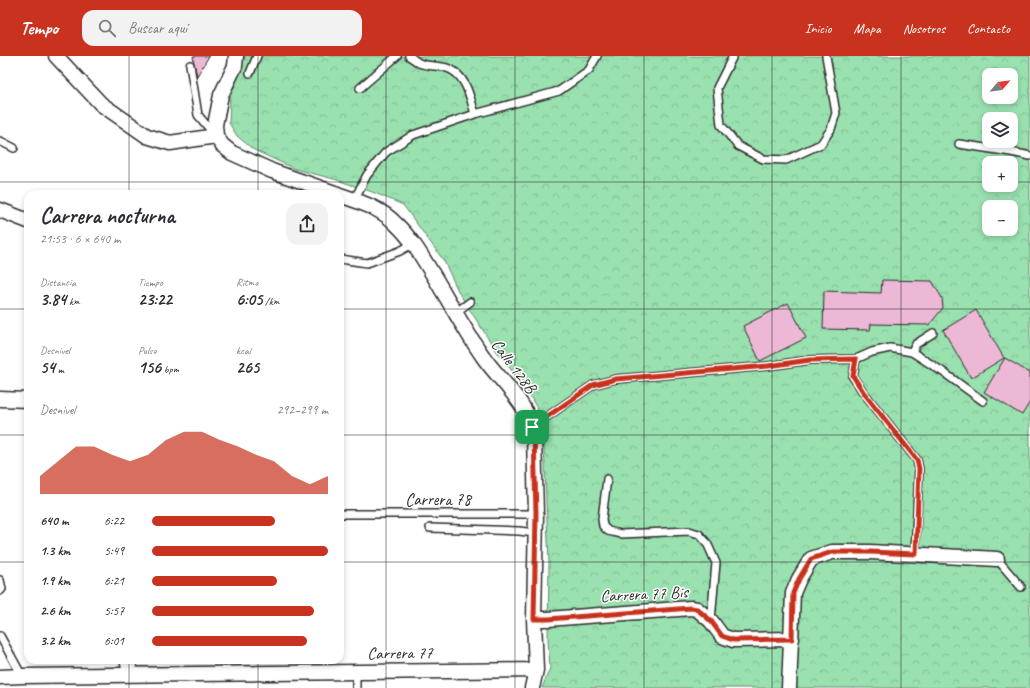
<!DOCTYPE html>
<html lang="es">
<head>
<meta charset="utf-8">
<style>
	body { margin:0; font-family:Caveat,sans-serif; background:#f2f2f3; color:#2b2b33; height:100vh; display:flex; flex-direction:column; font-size:15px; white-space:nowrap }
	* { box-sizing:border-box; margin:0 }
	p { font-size:13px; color:#7c7c81 }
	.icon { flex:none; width:22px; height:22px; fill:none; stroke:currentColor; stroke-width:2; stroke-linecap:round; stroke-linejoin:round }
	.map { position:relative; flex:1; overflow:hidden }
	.details { position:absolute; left:24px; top:134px; width:320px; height:474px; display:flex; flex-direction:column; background:#fff; border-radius:12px; box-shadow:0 2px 6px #0003 }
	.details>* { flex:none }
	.needle { width:26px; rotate:61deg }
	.tools { position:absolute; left:982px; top:12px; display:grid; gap:8px }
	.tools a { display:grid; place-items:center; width:36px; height:36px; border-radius:8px; background:#fff; box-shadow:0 2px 6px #0003; font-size:20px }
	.pin { position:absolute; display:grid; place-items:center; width:34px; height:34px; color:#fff; margin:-17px; border-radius:8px; box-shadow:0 2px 6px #0006 }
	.round { display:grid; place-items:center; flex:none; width:42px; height:42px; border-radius:12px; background:#f2f2f3 }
	.summary { display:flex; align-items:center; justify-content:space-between; height:68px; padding:0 16px }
	h1 { font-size:22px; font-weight:600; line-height:30px }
	.figures { display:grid; grid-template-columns:repeat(3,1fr); gap:6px; height:68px; padding:4px 16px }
	.figures div { display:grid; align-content:center }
	.figures b { font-size:17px; font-weight:600 }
	.figures small { font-size:11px; font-weight:400 }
	.figures p { font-size:11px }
	.chart { height:112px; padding:8px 16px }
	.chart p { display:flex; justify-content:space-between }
	.chart svg { width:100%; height:72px; margin-top:4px; fill:#c8321e; opacity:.7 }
	ul { padding:0 16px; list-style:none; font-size:13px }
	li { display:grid; grid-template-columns:64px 48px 1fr; align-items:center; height:30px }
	li i { height:10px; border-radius:5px; background:#c8321e }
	header { display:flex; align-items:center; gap:24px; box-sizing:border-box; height:56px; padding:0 20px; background:#c8321e; color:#fff }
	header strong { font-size:19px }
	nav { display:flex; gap:22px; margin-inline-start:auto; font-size:14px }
	.search { width:280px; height:36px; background:#f2f2f3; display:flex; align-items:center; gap:10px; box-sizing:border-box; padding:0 14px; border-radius:12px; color:#7c7c81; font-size:15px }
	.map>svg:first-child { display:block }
	.forest { fill:url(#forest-crowns); stroke:#62866d; fill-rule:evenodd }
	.building { fill:#ecb8d5; stroke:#2b2b2b }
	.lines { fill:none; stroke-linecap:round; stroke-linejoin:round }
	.lane-casing { stroke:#2b2b2b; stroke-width:10 }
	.street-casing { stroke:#2b2b2b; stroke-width:17 }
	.lane { stroke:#fff; stroke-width:7 }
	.street { stroke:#fff; stroke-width:14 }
	.route-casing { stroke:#fff; stroke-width:8 }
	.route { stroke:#c8321e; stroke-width:5 }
	.grid { fill:none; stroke:#2b2b2b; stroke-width:1; stroke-opacity:0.55 }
	.labels { text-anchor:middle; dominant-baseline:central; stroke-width:3; stroke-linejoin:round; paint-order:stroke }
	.street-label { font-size:17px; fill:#2b2b2b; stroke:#fff }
</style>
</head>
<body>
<header>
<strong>Tempo</strong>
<div class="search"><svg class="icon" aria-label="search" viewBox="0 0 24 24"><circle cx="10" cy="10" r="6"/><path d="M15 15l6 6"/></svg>Buscar aquí</div>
<nav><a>Inicio</a><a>Mapa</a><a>Nosotros</a><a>Contacto</a></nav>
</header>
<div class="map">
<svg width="1030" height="632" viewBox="0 0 1030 632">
	<defs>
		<pattern id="forest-crowns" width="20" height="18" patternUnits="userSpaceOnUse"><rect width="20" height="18" fill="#99e1af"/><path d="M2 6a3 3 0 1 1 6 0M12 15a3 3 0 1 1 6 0" fill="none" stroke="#84c197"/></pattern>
	</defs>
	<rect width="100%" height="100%" fill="#fff"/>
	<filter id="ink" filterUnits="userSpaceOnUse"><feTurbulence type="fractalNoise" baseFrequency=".025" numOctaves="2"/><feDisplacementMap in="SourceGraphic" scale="8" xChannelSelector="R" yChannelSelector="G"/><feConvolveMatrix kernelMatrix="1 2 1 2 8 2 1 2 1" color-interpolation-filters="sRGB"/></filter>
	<g filter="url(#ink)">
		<path class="forest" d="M245 0H1030V632H542L550 612 548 584 549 505 546 445 545 410 543 379 539 356 526 333 495 293 459 237 444 205 403 149 375 137 334 123 295 113 254 94 237 80 229 67 230 42ZM989 19H1011V41H989ZM989 63H1011V85H989ZM989 107H1011V129H989ZM989 151H1011V173H989Z"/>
		<path class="building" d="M193 0H209L197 20 194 7Z
			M882 224 932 225 942 242 943 252 929 269 871 268 870 274 823 273 824 235 881 237Z
			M788 247 806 282 760 305 743 270Z
			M976 254 1004 302 971 322 943 274Z
			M1005 302 1030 317V346L1022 359 984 336Z"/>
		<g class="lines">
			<g class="lane-casing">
				<path id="lane" d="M409 0C412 2 416 5 419 7 428 11 438 9 447 12 466 18 470 41 475 58
					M733 0 717 32 721 69 738 90 763 103 786 104 821 88 831 73 836 57 826 0
					M190 9 198 59 213 77
					M250 17 257 0
					M360 32 397 0
					M0 85 14 92
					M959 88 1011 96 1030 100
					M354 144 367 119 386 96 413 79 475 58 559 35 589 14 597 0
					M340 203 367 207 400 195 414 187
					M456 256 470 246
					M912 296 916 288 933 277
					M532 371 593 329 616 323 768 310 810 304 856 303
					M607 423 602 463 603 470 608 475 621 478 689 475 699 478 707 487 716 507 711 564
					M341 458H536
					M430 472 519 475 535 477
					M915 498 919 413 917 404 864 337 853 321 856 303 872 296 890 292 912 296 943 316 983 345
					M997 503 1021 531
					M0 524 2 533 0 535
					M0 580 22 620
					M356 615V632"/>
			</g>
			<g class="street-casing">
				<path id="street" d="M56 0 101 48 147 80 170 87 216 80
					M236 0 235 10 221 39 215 69 216 80 222 89 232 97 272 115 338 138
					M340 139C360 146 381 152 396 168 411 182 421 199 432 217 449 245 465 275 484 302 502 327 529 348 534 380L536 458 534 563 536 614 532 632
					M0 154 28 165
					M0 343 28 344
					M534 563H548L691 552 697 553 711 565 722 580 733 584 792 583
					M127 604 131 618
					M0 621 22 620 536 614
					M789 632 793 537 799 523 811 503 832 496H870L997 503"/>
			</g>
			<use href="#lane" class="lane"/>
			<use href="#street" class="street"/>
		</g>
	</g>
	<g class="lines" filter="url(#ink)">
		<g class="route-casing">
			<path id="route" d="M856 303 853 320 864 337 917 404 919 413 916 498 870 496H832L811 503 799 523 793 537 792 583 733 584 722 580 711 565 697 553 691 552 548 563H534L536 458 534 380 532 371 593 329 616 323 768 310 810 304Z"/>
		</g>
		<use href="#route" class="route"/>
	</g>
	<path class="grid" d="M129 0V138M258 0V138M386 0V632M515 0V632M644 0V632M772 0V632M901 0V632M0 126H989M1011 126H1030M0 253H28M340 253H1030M0 379H28M340 379H1030M0 506H28M340 506H1030M129 604V632M258 604V632"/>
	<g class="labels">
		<g class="street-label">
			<text transform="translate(514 310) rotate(53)">Calle 128B</text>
			<text x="438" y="443">Carrera 78</text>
			<text transform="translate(644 538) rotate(-3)">Carrera 77 Bis</text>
			<text transform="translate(400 597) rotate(-1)">Carrera 77</text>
		</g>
	</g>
</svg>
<div class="tools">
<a><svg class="needle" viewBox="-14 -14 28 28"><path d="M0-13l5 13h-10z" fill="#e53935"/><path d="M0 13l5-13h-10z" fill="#7c7c81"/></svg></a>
<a><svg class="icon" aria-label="layers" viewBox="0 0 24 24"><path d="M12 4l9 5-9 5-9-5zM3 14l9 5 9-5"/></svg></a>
<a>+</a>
<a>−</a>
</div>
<div class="pin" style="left:532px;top:371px;background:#1e9e55"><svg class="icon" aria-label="arrive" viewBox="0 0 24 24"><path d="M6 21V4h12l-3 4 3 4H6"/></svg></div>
<section class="details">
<div class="summary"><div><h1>Carrera nocturna</h1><p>21:53 · 6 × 640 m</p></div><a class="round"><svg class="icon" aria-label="share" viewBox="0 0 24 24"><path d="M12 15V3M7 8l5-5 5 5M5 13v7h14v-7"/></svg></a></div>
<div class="figures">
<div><p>Distancia</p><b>3.84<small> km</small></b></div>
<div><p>Tiempo</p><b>23:22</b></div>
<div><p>Ritmo</p><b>6:05<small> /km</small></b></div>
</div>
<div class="figures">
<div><p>Desnivel</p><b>54<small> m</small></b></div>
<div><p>Pulso</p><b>156<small> bpm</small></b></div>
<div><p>kcal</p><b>265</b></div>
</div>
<div class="chart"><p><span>Desnivel</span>292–299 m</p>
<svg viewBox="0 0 160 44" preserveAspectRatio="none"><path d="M0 44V33L10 24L20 15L30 15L40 20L50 24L60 20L70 11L80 6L90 6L100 11L110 15L120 20L130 24L140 33L150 38L160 33V44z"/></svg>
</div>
<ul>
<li><b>640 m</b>6:22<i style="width:70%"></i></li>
<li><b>1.3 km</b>5:49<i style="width:100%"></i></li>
<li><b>1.9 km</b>6:21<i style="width:71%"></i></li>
<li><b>2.6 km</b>5:57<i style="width:92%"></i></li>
<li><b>3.2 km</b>6:01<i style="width:88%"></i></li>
</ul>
</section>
</div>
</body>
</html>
